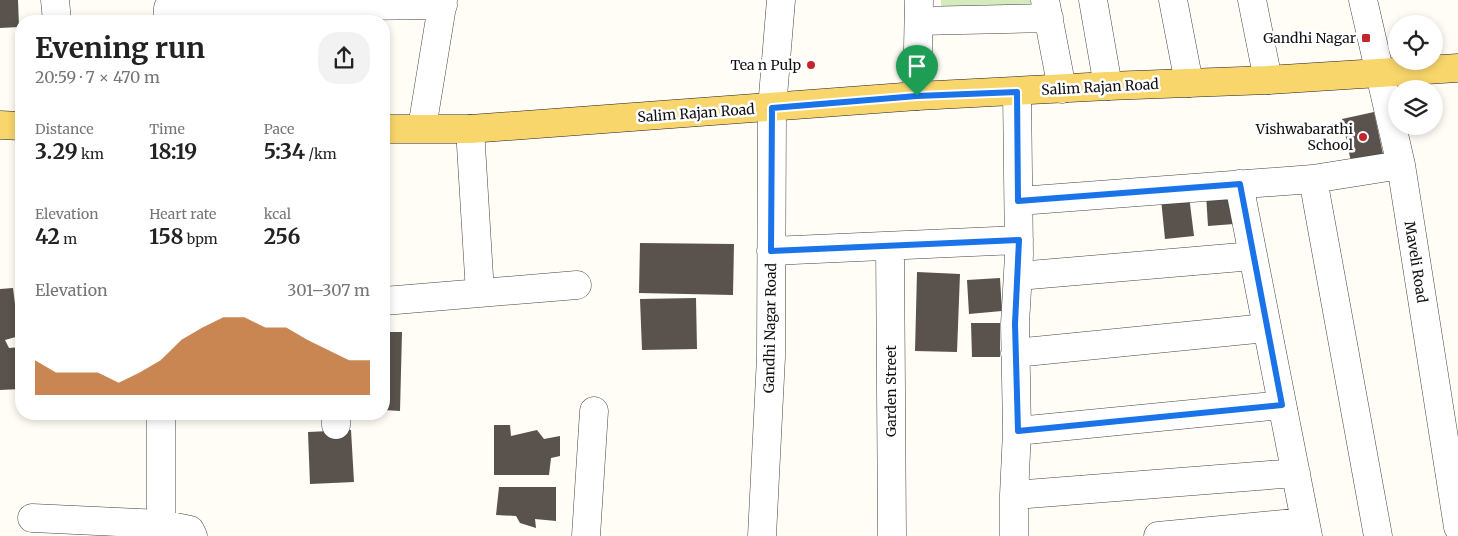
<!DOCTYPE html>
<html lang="en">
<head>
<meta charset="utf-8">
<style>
	body { margin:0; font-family:Merriweather,serif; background:#f2f2f2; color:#222; height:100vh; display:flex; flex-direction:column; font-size:19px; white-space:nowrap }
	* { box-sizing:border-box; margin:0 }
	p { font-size:16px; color:#767676 }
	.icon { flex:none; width:28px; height:28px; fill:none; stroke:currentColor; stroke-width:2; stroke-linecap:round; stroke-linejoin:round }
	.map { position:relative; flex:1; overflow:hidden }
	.side { position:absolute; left:15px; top:15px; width:375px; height:405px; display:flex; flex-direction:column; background:#fff; border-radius:20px; box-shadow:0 2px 8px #0003 }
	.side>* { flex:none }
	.fabs { position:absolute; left:1388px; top:15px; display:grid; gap:10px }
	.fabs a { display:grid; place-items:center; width:55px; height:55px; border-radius:50%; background:#fff; box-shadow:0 2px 8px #0003; font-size:25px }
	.pin { position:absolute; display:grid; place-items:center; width:42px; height:42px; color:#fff; margin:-51px -21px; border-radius:50% 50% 50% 0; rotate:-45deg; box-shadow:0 0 5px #0007 }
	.pin .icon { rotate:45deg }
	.round { display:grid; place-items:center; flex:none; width:52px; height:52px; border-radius:20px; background:#f2f2f2 }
	.headline { display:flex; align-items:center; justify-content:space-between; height:85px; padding:0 20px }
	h1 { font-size:28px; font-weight:700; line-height:38px }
	.figures { display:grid; grid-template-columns:repeat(3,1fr); gap:8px; height:85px; padding:5px 20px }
	.figures div { display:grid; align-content:center }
	.figures b { font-size:21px; font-weight:700 }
	.figures small { font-size:14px; font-weight:400 }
	.figures p { font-size:14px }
	.chart { height:140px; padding:10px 20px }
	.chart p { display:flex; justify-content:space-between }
	.chart svg { width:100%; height:90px; margin-top:5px; fill:#b45309; opacity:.7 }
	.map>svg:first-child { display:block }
	.green { fill:#d5ebbd }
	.building { fill:#5a524d }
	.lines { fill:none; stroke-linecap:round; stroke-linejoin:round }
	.minor-casing { stroke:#444; stroke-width:29 }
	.major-casing { stroke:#222; stroke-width:29 }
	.minor { stroke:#fff; stroke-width:28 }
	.major { stroke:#f9d66b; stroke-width:28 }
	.route-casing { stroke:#fff; stroke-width:10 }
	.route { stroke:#1a73e8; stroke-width:6 }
	.poi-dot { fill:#c4262e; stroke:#fff; stroke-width:2 }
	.labels { text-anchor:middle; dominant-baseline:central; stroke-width:5; stroke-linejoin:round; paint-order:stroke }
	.poi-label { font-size:14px; fill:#111; stroke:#fff; text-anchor:end }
	.street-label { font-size:14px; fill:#111; stroke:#fff }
</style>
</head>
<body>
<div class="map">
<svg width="1458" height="536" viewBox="0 0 1458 536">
	<rect width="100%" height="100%" fill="#fffdf5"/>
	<path class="green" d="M941 0H1030L1032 8 941 12Z"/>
	<path class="building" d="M0 0H18L19 27 0 28Z
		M1374 112 1383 154 1351 162 1342 119Z
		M1232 193 1234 224 1208 226 1206 194Z
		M1189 196 1194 236 1165 239 1161 199Z
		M640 243 734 244 733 295 639 293Z
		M917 272 960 274 957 352 915 351Z
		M1000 278 1002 311 969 314 967 280Z
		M13 288 19 336 5 340 9 348 21 347V389L0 390V289Z
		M696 298 697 349 642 350 640 299Z
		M971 323H1000V357H972Z
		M384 332H402L400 411 384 410Z
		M494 425H510L511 436 537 430 544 439 560 436V456L551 458 549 475H494Z
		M351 430 354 482 310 484 308 432Z
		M499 487H556V521L535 519 536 528 520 523 516 516 496 515Z"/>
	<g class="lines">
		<g class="minor-casing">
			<path id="minor" d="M55 0 57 21
				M1045 0 1062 89
				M1093 0 1108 86
				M1173 0 1189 83
				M1252 0 1268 80
				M1363 0 1401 165 1458 527
				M167 21 168 8 443 5
				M919 21 1049 18
				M917 96 919 0
				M422 128 443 0
				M470 129 480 293
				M1313 179 1378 536
				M1239 184 1308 536
				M1019 201 1313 179 1401 165
				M890 246 892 536
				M771 251 1019 240
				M1018 276 1253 256
				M384 301 577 285
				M1015 353 1266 328
				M336 414V425
				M1017 431 1282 405
				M1014 495 1296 473
				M32 518 161 524 190 530 193 536
				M161 524V414
				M586 536 594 411
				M762 536 771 357 772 108 781 0
				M1014 536V495L1017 431 1015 324 1019 255 1017 92
				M1158 536 1304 522"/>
		</g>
		<g class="major-casing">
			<path id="major" d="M0 125 21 126
				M384 129H470L917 96 1108 86 1268 80 1458 68"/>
		</g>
		<use href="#minor" class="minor"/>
		<use href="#major" class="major"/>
	</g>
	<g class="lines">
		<g class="route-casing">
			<path id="route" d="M1017 92 1018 201 1240 184 1282 405 1018 431 1015 324 1019 240 771 251 772 108 917 96Z"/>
		</g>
		<use href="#route" class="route"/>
	</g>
	<g class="poi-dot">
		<rect x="1361" y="33" width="10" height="10" rx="2.5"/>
		<circle cx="811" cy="65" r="5"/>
		<circle cx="1363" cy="137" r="5"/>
	</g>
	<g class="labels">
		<g class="poi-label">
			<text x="1356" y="38">Gandhi Nagar</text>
			<text x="801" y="65">Tea n Pulp</text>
			<text x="1353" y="129">Vishwabarathi<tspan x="1353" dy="16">School</tspan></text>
		</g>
		<g class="street-label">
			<text transform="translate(1100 87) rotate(-3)">Salim Rajan Road</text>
			<text transform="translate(696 113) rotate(-4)">Salim Rajan Road</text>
			<text transform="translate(1416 262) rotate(81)">Maveli Road</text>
			<text transform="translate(770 328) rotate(-89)">Gandhi Nagar Road</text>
			<text transform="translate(891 391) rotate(-90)">Garden Street</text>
		</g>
	</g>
</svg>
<div class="fabs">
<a><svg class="icon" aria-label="locate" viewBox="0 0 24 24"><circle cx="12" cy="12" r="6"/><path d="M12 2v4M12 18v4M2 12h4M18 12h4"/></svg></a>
<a><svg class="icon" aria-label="layers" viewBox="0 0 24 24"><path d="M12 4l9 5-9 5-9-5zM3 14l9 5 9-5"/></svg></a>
</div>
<div class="pin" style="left:917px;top:96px;background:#1e9e55"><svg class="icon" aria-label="arrive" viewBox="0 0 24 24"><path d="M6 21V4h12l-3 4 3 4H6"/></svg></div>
<section class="side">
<div class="headline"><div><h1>Evening run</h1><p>20:59 · 7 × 470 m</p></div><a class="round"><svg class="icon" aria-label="share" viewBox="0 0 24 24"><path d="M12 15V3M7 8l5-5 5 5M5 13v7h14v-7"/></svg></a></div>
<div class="figures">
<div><p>Distance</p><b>3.29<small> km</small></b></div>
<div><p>Time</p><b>18:19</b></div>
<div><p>Pace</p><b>5:34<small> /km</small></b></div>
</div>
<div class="figures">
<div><p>Elevation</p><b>42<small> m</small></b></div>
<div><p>Heart rate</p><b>158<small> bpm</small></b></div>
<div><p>kcal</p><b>256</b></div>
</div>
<div class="chart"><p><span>Elevation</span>301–307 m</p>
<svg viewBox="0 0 160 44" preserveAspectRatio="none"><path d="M0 44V27L10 33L20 33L30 33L40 38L50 33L60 27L70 17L80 11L90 6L100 6L110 11L120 11L130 17L140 22L150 27L160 27V44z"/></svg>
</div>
</section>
</div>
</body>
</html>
